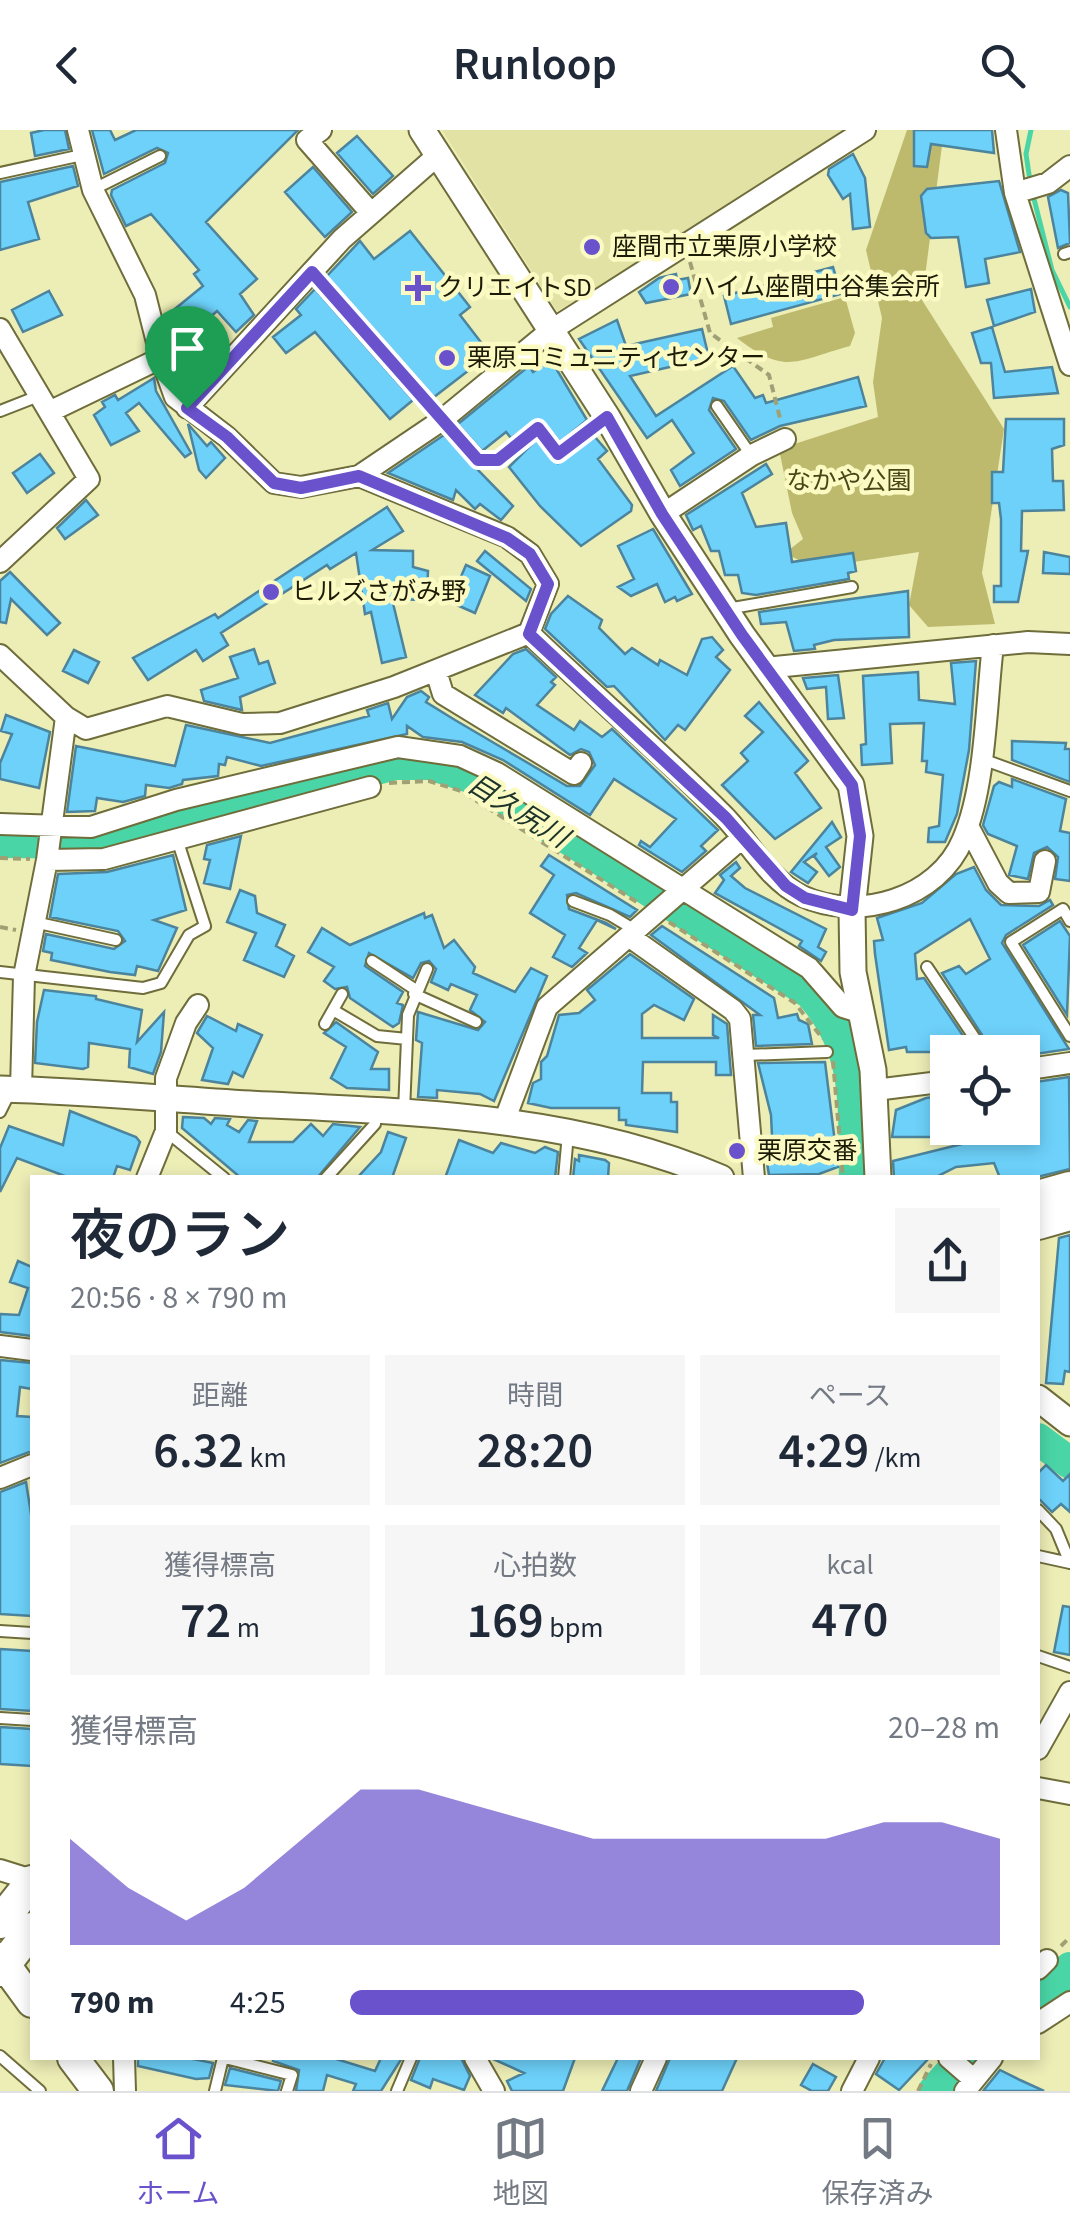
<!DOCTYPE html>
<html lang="ja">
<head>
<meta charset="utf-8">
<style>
	body { margin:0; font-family:"Source Sans 3","Noto Sans JP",sans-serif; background:#f6f6f7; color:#1f2937; height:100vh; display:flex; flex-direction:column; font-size:38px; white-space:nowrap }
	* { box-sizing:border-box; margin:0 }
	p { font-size:32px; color:#747a83 }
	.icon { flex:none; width:55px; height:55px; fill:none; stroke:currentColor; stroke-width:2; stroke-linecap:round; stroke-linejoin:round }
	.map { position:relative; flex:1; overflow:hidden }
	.side { position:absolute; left:30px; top:1045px; width:1010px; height:885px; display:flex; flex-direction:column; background:#fff; border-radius:0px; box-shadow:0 5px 15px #0003 }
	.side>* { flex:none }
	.controls { position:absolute; left:930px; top:905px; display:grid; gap:20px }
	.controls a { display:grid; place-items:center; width:110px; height:110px; border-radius:0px; background:#fff; box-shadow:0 5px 15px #0003; font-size:50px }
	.pin { position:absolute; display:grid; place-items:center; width:85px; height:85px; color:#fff; margin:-102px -42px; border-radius:50% 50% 50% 0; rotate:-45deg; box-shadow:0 0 10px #0007 }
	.pin .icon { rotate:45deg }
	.round { display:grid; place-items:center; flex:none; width:105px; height:105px; border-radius:0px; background:#f6f6f7 }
	.summary { display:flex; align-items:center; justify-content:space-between; height:170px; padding:0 40px }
	h1 { font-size:55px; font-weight:600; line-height:75px }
	.metrics { display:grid; grid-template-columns:repeat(3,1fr); gap:15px; height:170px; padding:10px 40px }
	.metrics div { display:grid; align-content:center; border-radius:0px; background:#f6f6f7; text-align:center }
	.metrics b { font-size:50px; font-weight:600 }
	.metrics small { font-size:28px; font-weight:400 }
	.metrics p { font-size:28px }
	.chart { height:280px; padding:20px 40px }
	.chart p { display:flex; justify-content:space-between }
	.chart svg { width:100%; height:180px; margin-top:10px; fill:#6952cc; opacity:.7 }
	ul { padding:0 40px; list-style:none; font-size:32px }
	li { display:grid; grid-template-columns:160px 120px 1fr; align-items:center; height:75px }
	li i { height:25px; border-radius:12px; background:#6952cc }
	header { display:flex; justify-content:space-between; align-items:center; height:130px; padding:0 40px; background:#fff; font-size:45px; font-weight:600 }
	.dock { display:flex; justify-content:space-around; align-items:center; height:140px; border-top:2px solid #e0e1e3; background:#fff; font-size:28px; color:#747a83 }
	.dock a { display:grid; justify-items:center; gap:5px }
	.dock .active { color:#6952cc }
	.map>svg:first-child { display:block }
	.built { fill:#e3e2a5 }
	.green { fill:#bdba6e }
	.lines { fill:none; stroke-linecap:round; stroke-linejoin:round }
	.stream { stroke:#4ad5a7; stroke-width:5 }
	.river { stroke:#4ad5a7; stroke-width:32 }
	.building { fill:#6dd1fa; stroke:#4b849c; stroke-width:2.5 }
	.service-casing { stroke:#6e6d3b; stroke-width:14 }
	.minor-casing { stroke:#6e6d3b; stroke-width:24 }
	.tertiary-casing { stroke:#6e6d3b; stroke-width:29 }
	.primary-casing { stroke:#6e6d3b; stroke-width:34 }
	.trunk-casing { stroke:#6e6d3b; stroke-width:36 }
	.path { stroke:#a0a075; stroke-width:4; stroke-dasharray:8 5; stroke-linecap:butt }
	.service { stroke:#fff; stroke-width:10 }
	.minor { stroke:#fff; stroke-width:20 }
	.tertiary { stroke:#fff; stroke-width:25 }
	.primary { stroke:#fff; stroke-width:30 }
	.trunk { stroke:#fff; stroke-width:32 }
	.route-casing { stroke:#fff; stroke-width:20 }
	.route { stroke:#6952cc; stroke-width:12 }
	.poi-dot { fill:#6952cc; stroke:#fbfac3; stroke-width:4 }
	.labels { text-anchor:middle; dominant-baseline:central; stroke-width:9; stroke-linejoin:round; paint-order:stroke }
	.poi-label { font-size:25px; fill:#1c1b06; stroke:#fbfac3; text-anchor:start }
	.park-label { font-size:25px; fill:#494718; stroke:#fbfac3 }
	.water-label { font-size:28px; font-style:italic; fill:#1d342b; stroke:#fbfac3 }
</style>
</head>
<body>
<header><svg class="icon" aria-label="back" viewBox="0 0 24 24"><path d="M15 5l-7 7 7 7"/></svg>Runloop<svg class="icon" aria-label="search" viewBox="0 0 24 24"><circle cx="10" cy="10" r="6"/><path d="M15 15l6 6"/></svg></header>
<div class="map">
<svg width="1070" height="1961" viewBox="0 0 1070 1961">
	<rect width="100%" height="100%" fill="#ededb6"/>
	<path class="built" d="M442 0H853L777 53 557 181Z"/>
	<path class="green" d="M907 0H944L922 170 1004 299 982 443 995 494 928 497 909 475 919 422 814 438 785 423 803 409 792 383 779 319 878 287 873 252 882 188 866 120Z
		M845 167 855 203 850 216C795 231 786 246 737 208L773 197 771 188Z"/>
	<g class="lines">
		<path class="stream" d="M1030 51 1026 24 1031 0
			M1032 61 1052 140 1070 177"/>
		<path class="river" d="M0 712 102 713 395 634H430L473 648 810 863C861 919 853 977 855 1048
			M1038 1309 1070 1333
			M1038 1871 1070 1838
			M934 1961 963 1928"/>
	</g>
	<path class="building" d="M44 0H65L69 19 35 26 31 3Z
		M92 0H110L115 10 136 0H298L206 92 257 149 240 164 254 185 236 202 217 181 184 211 166 193 165 187 203 156 194 144 199 140 151 84 126 96 111 65 112 60 165 33 168 23 157 18 104 44Z
		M914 0H992L994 23 931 14 927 37 914 36Z
		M357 6 393 46 373 64 337 23Z
		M853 24 865 48 870 97 853 99 850 64 843 69 828 45 829 39Z
		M73 36 78 56 28 72 39 109 0 120V52Z
		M313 37 352 82 325 107 285 62Z
		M999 51 1020 122 985 129 989 153 966 157 958 107 931 108 926 103 921 66 927 59Z
		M1061 60 1068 63 1070 113 1058 118 1048 67Z
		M410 101 470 177 460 185 490 224 434 267 327 146 360 111 374 129Z
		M833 137 841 164 731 194 724 166Z
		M676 144 677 150 688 148 691 164 646 173 639 162 659 148Z
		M315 159 413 270 390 289 315 202 286 223 273 207 301 185 296 179Z
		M1031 159 1035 182 994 196 987 170Z
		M49 161 62 185 23 202 12 180Z
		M617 190 626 216 702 199 709 228 630 246 656 286 733 236 755 268 763 265 766 273 858 247 866 276 780 296 751 310 724 271 713 268 709 280 736 319 680 356 671 340 694 323 672 290 647 308 579 209Z
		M992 197 1005 242 1052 237 1058 263 994 268 991 233H981L972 203Z
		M551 230 587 290 560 312 544 292 536 290 511 308 506 302 482 321 458 294 529 236 533 242Z
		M154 248 156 261 191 323 185 327 139 273 126 283 139 301 111 315 94 285 105 277 102 272 115 265 118 270Z
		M1006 289H1064V315L1052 319 1053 351H1063L1064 380 1022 381 1021 421H1028L1018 472H994V456H1001V389L999 373H992V342H1003Z
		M188 294 207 316 211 312 225 328 206 348 199 340Z
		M444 305 513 376 501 390 480 374 475 379 456 360 453 370 388 343Z
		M595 307 607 321 598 329 632 375 631 381 581 416 540 376 509 337 536 310 558 333Z
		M40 324 54 343 27 363 13 343Z
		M766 334 772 344 742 363 756 397 786 393 792 432 853 423 856 441 848 443 849 449 756 465 742 463 738 445H725L719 421H711L701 396 693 400 686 385Z
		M86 370 98 385 65 409 57 398Z
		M387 377 403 401 372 420 413 421V437L428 441 427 462 422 460V470L392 469 406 527 382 533 371 482 365 484 356 423 330 439 327 435 221 503 228 515 203 531 196 520 148 550 133 528 215 484 218 488Z
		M653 399 692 464 677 471 675 467 665 472 657 454 631 466 618 457 634 449 618 416Z
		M485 421 531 459 526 471 477 431Z
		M1044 422 1070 427V444L1043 443Z
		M466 435 490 446 475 483 450 472Z
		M10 442 60 493 47 505 11 469 6 493 0 492V451Z
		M908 461 909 507 834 510 814 515 815 519 794 521 786 492 761 494 759 482Z
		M568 466 602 490 599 498 625 524 632 518 658 535 660 530 687 545 702 509 712 507 723 520 716 527 730 540 685 600 678 595 665 610 614 556 607 557 545 499 551 484Z
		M254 519 259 534 268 531 275 553 240 567 242 580 204 571 201 560 238 548 230 527Z
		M526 519 556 547 551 552 555 555 537 575 574 600 580 591 602 607 612 599 718 700 701 716 706 721 682 742 639 715 641 711 650 717 676 689 614 649 590 685 503 630 462 612 423 607 407 596V604L261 636 227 627 225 635 219 634 218 646 183 650 182 654 169 658 146 655 145 666 123 672 97 668 95 681 67 682 76 616 175 636 186 595 270 613 369 586 367 580 388 573 392 589 407 567 421 561 429 567 426 572 455 590 567 656H580L595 635 589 622 581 619 570 625 506 578 503 583 475 565 513 524Z
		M74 520 99 532 88 553 63 541Z
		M976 531 969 620 957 684 945 712H928L929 698 939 696 943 645 926 642 927 631H922L924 593 890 594 892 633 862 635 861 615 866 614 863 546 918 542 919 570 955 574 951 533Z
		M838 545 844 588 828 589 826 557 807 559 803 548Z
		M759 572 808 631 795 643 821 678 775 709 722 655 748 631 741 623 763 602 745 586Z
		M6 585 50 602 39 658 0 649V633L12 604 1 601Z
		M1012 611 1066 613 1065 619H1070V652L1012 630Z
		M1012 649 1066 669 1060 701 1070 703V751L1055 749 1058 727 1047 717 1034 723 1028 749 1009 745 1017 716 988 704 983 695 994 656 999 652 1012 657Z
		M832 692 841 707 826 717 840 737 829 746 814 726 817 723 804 732 817 742 808 753 791 742Z
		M241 706 230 759 204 753 210 730 204 729 207 715Z
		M173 725 186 780 154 790 177 798 158 841 137 836 135 845 110 842 51 830 52 823 43 821 46 804 114 819 125 811 118 801 50 787 58 744 107 742Z
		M549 725 637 780 630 787 576 763 567 765 569 779 606 793 616 799 597 790 579 818 587 823 572 837 553 827 565 805 530 783 554 745 541 736Z
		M736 732 740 738 731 746 745 758 826 799 818 817 826 822 821 831 799 816 802 811 715 763 724 750 720 745Z
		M974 737 986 760 1001 775 1039 776 1050 770 1053 775 1006 805 1002 813 1069 919 1022 926V922H993L942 843 959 836 966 844 990 829 970 789 915 824 917 849 924 848 974 922H948V937L937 938 935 922H907L906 917 889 920 875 824 874 811 883 810 877 788 922 773 956 744Z
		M240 760 255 766 257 783 285 795 276 816 294 826 284 847 244 830 256 803 227 792Z
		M424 783 425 788 432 785 444 818 454 810 475 837 473 843 515 862 531 838 547 846 494 971 480 964 437 960V968L418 967 422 913 416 910 418 882 478 900 485 892 470 880 477 865 451 854 448 860 431 852 436 839 429 831 421 833 413 848 369 823 365 836 403 862 397 873 403 875 399 893 393 897 350 868 347 857 335 859 324 851 334 837 308 822 322 798 350 815Z
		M1060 791 1070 806 1067 885 1023 815Z
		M662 796 774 868 778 888 797 884 799 890 808 894 812 914 756 916 753 885H760L651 805Z
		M630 824 694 869 684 890 654 875 642 884V908H719L713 905V885L727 894 731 945H716V932H643L642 963H671V972H677V1002L626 995V990H619V978H551L528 973 533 953 541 949V932L547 926 559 885 579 883 595 870 587 860Z
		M44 860 96 866V869L142 880 137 912 164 882 161 922 153 944 129 937 130 919 89 913 88 937 83 939 35 933 37 892Z
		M207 886 236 901 238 894 262 905 243 947 233 942 228 954 202 950 213 918 197 903Z
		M336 892 378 922 371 939H389V960L347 958 331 948 346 917 324 903Z
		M825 932 838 1037 819 1044 769 1045 766 1027H773L771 985 758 933Z
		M1069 947 1070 1039 1033 1048H1000L994 1033 956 1037 934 1048H894L893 1031 970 1012 1023 1007 1022 954Z
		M948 965V1007H892L896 980 926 968Z
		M70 981 136 1007 140 1012 130 1040 117 1036 113 1048H70L17 1028 0 1062V1018L9 996 63 1015Z
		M183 987 204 988 211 994 215 988 230 989 227 995 239 1002 248 990 257 991 249 1012H293L311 994 323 1006 333 994 360 997 317 1048H241L182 998Z
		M388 1002 406 1008 392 1048H357L381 1022Z
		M459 1010 493 1023 501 1013 535 1023 545 1017 558 1022 555 1048H445Z
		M579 1025 605 1030 609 1033 608 1048H573L575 1029 579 1031Z
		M1070 1105V1242L1065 1241 1063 1254 1046 1253 1059 1108Z
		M18 1131 32 1137V1206L0 1202V1184L19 1185 28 1158 10 1152Z
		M0 1230 32 1233V1259L20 1257 17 1286 32 1287V1321L0 1333Z
		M1046 1335 1063 1351 1070 1344V1382L1061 1374 1052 1382 1038 1368V1343Z
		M26 1352 32 1390V1486L0 1484V1362Z
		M1063 1476 1070 1477V1525L1054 1522Z
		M0 1519 32 1521V1581L0 1579Z
		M0 1597 32 1599V1636L0 1634Z
		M138 1928H188L213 1933 209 1948 196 1949 138 1936Z
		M274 1928H333L375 1941 381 1928H402L381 1961H353L356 1954 327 1945 323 1961H296L299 1940 273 1931Z
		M420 1928H461L470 1946 464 1960 433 1949 430 1958 411 1950Z
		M491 1928H575L563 1961H512L507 1951 524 1943Z
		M618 1928H641L627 1961H602Z
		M670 1928H737L722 1961H656Z
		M885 1928H929L899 1960 876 1944Z
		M813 1934 836 1947 828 1961H812L801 1955Z
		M230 1938 281 1951 278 1961 225 1955Z
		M1000 1940 1020 1950 1044 1961H983Z"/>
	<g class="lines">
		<g class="service-casing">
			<path id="service" d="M0 43 82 25
				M94 59 160 26
				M1064 124 1070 122
				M312 142 478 330H498L538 298 558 324 605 288
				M717 276 751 325
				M0 281 41 265
				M727 479 852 457
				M982 629 1070 661
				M573 771 610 785 635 800
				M1070 791 1063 779 1011 812 1070 906
				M34 792 116 810
				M372 831 416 860
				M927 837 984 922
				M0 842 143 858 161 853 189 805 205 796 177 709
				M414 864 476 892
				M333 880 377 906 407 909
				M325 894 342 864
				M746 925 827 922
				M404 981 408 885 427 839
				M0 982 11 960
				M166 1001 224 1048
				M974 1004 1005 1001 1004 998
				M326 1048 375 994V983
				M564 1048 568 1004
				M1038 1380 1056 1399 1070 1433
				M1038 1426 1070 1433
				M0 1501 32 1503
				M1038 1526 1070 1537
				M0 1588 32 1590
				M0 1926 40 1961
				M225 1928 292 1945 287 1961
				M215 1961 223 1928
				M397 1961 411 1928"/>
		</g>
		<g class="minor-casing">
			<path id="minor" d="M78 0 93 60 145 165 161 228
				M321 0 307 10 371 83
				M1006 0 1015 63 1070 235
				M1015 63 1048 53 1070 36
				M0 199 89 349 0 432
				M187 278 342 109 438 25
				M51 281 161 228 175 267 227 307 274 353 301 357 359 346 442 290 550 201 865 0
				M663 384 752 325 785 309
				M529 503C593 565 661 622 723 685 748 710 768 750 802 766 858 792 938 769 963 709 986 656 986 573 993 515
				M0 525 66 587 47 730 24 846 21 959
				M765 538 1028 512 1070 514
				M436 541 443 564 574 644 581 633
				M66 587 86 599 167 576 242 594 280 593 394 557 529 503 548 454 530 424 507 407 359 346
				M0 694 91 697 176 670 398 617 460 626 497 643 809 838 843 877 859 882
				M968 696 998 753 1009 763 1039 762 1045 731
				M47 730 104 729 370 657
				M630 807 733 880 740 889 754 1048
				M1022 940 1070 933
				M875 960 948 951
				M504 992 547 877 742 708
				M147 1048 166 1001V948L186 893 198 875
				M0 1216 32 1220
				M0 1348 32 1335
				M1038 1619 1070 1562
				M1038 1658 1070 1664
				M0 1740 32 1750
				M1038 1839 1047 1830
				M1038 1893 1070 1872
				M124 1928 125 1961
				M475 1928 494 1961
				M949 1928 972 1948
				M641 1961 656 1928
				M852 1961 869 1928
				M965 1961 992 1928"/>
		</g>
		<g class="tertiary-casing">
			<path id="tertiary" d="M422 0 607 287 663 384 742 505 851 655 860 706 852 780 853 842 873 940 878 1048
				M0 959C83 961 167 969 250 974 407 982 573 984 721 1048
				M1038 1268 1070 1293"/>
		</g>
		<g class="primary-casing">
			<path id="primary" d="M0 1828 32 1872
				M73 1928 98 1961"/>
		</g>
		<g class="trunk-casing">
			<path id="trunk" d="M1038 1067 1070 1058
				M1038 1093 1070 1084
				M0 1792 32 1752
				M0 1840 32 1799"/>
		</g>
		<path class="path" d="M690 132 710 203 769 245 781 292
			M389 653 429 651 461 661 640 774
			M0 728 30 729
			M669 792 795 873 823 909
			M0 797 16 800
			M833 931 843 1048
			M1061 1816 1070 1807
			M918 1961 931 1934"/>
		<use href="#service" class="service"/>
		<use href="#minor" class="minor"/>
		<use href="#tertiary" class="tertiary"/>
		<use href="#primary" class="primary"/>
		<use href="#trunk" class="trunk"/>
	</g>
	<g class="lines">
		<g class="route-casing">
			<path id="route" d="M312 142 478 330H498L538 298 558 324 607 287 662 384 742 505 852 655 860 706 852 780 805 768 786 756 726 688 529 504 548 454 530 424 507 408 359 346 301 358 274 353 227 307 187 278Z"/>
		</g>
		<use href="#route" class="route"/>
	</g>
	<g class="poi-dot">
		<circle cx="592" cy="117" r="10"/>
		<circle cx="671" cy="157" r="10"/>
		<path d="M413 143h10v10h10v10h-10v10h-10v-10h-10v-10h10z"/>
		<circle cx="447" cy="228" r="10"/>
		<circle cx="271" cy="462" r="10"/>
		<circle cx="737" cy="1021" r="10"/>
	</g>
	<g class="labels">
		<g class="poi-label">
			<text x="612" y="117">座間市立栗原小学校</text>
			<text x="691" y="157">ハイム座間中谷集会所</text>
			<text x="438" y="158">クリエイトSD</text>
			<text x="467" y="228">栗原コミュニティセンター</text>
			<text x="291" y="462">ヒルズさがみ野</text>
			<text x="757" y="1021">栗原交番</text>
		</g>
		<g class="park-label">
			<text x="849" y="351">なかや公園</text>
		</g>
		<g class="water-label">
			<text transform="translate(518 681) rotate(32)">目久尻川</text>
		</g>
	</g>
</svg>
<div class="controls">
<a><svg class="icon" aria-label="locate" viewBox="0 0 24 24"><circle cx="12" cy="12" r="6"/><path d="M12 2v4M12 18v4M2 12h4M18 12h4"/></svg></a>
</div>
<div class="pin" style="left:187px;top:278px;background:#1e9e55"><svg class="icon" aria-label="arrive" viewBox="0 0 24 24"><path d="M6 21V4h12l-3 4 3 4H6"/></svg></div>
<section class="side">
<div class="summary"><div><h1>夜のラン</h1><p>20:56 · 8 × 790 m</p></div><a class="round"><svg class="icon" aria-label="share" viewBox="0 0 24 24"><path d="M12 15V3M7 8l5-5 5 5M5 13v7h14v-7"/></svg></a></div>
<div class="metrics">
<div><p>距離</p><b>6.32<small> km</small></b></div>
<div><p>時間</p><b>28:20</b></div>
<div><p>ペース</p><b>4:29<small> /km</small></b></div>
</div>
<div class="metrics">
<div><p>獲得標高</p><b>72<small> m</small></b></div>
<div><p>心拍数</p><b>169<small> bpm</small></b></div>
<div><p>kcal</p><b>470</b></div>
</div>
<div class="chart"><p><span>獲得標高</span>20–28 m</p>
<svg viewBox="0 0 160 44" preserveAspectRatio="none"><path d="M0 44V18L10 30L20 38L30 30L40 18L50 6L60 6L70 10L80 14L90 18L100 18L110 18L120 18L130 18L140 14L150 14L160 18V44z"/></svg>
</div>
<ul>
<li><b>790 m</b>4:25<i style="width:79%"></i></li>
</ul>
</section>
</div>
<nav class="dock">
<a class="active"><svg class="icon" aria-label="home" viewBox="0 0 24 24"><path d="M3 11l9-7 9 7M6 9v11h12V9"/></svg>ホーム</a>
<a><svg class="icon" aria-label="map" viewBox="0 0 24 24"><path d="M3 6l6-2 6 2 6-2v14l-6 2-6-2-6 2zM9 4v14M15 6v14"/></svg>地図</a>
<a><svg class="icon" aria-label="saved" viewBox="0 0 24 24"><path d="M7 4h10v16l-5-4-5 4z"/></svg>保存済み</a>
</nav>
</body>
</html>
